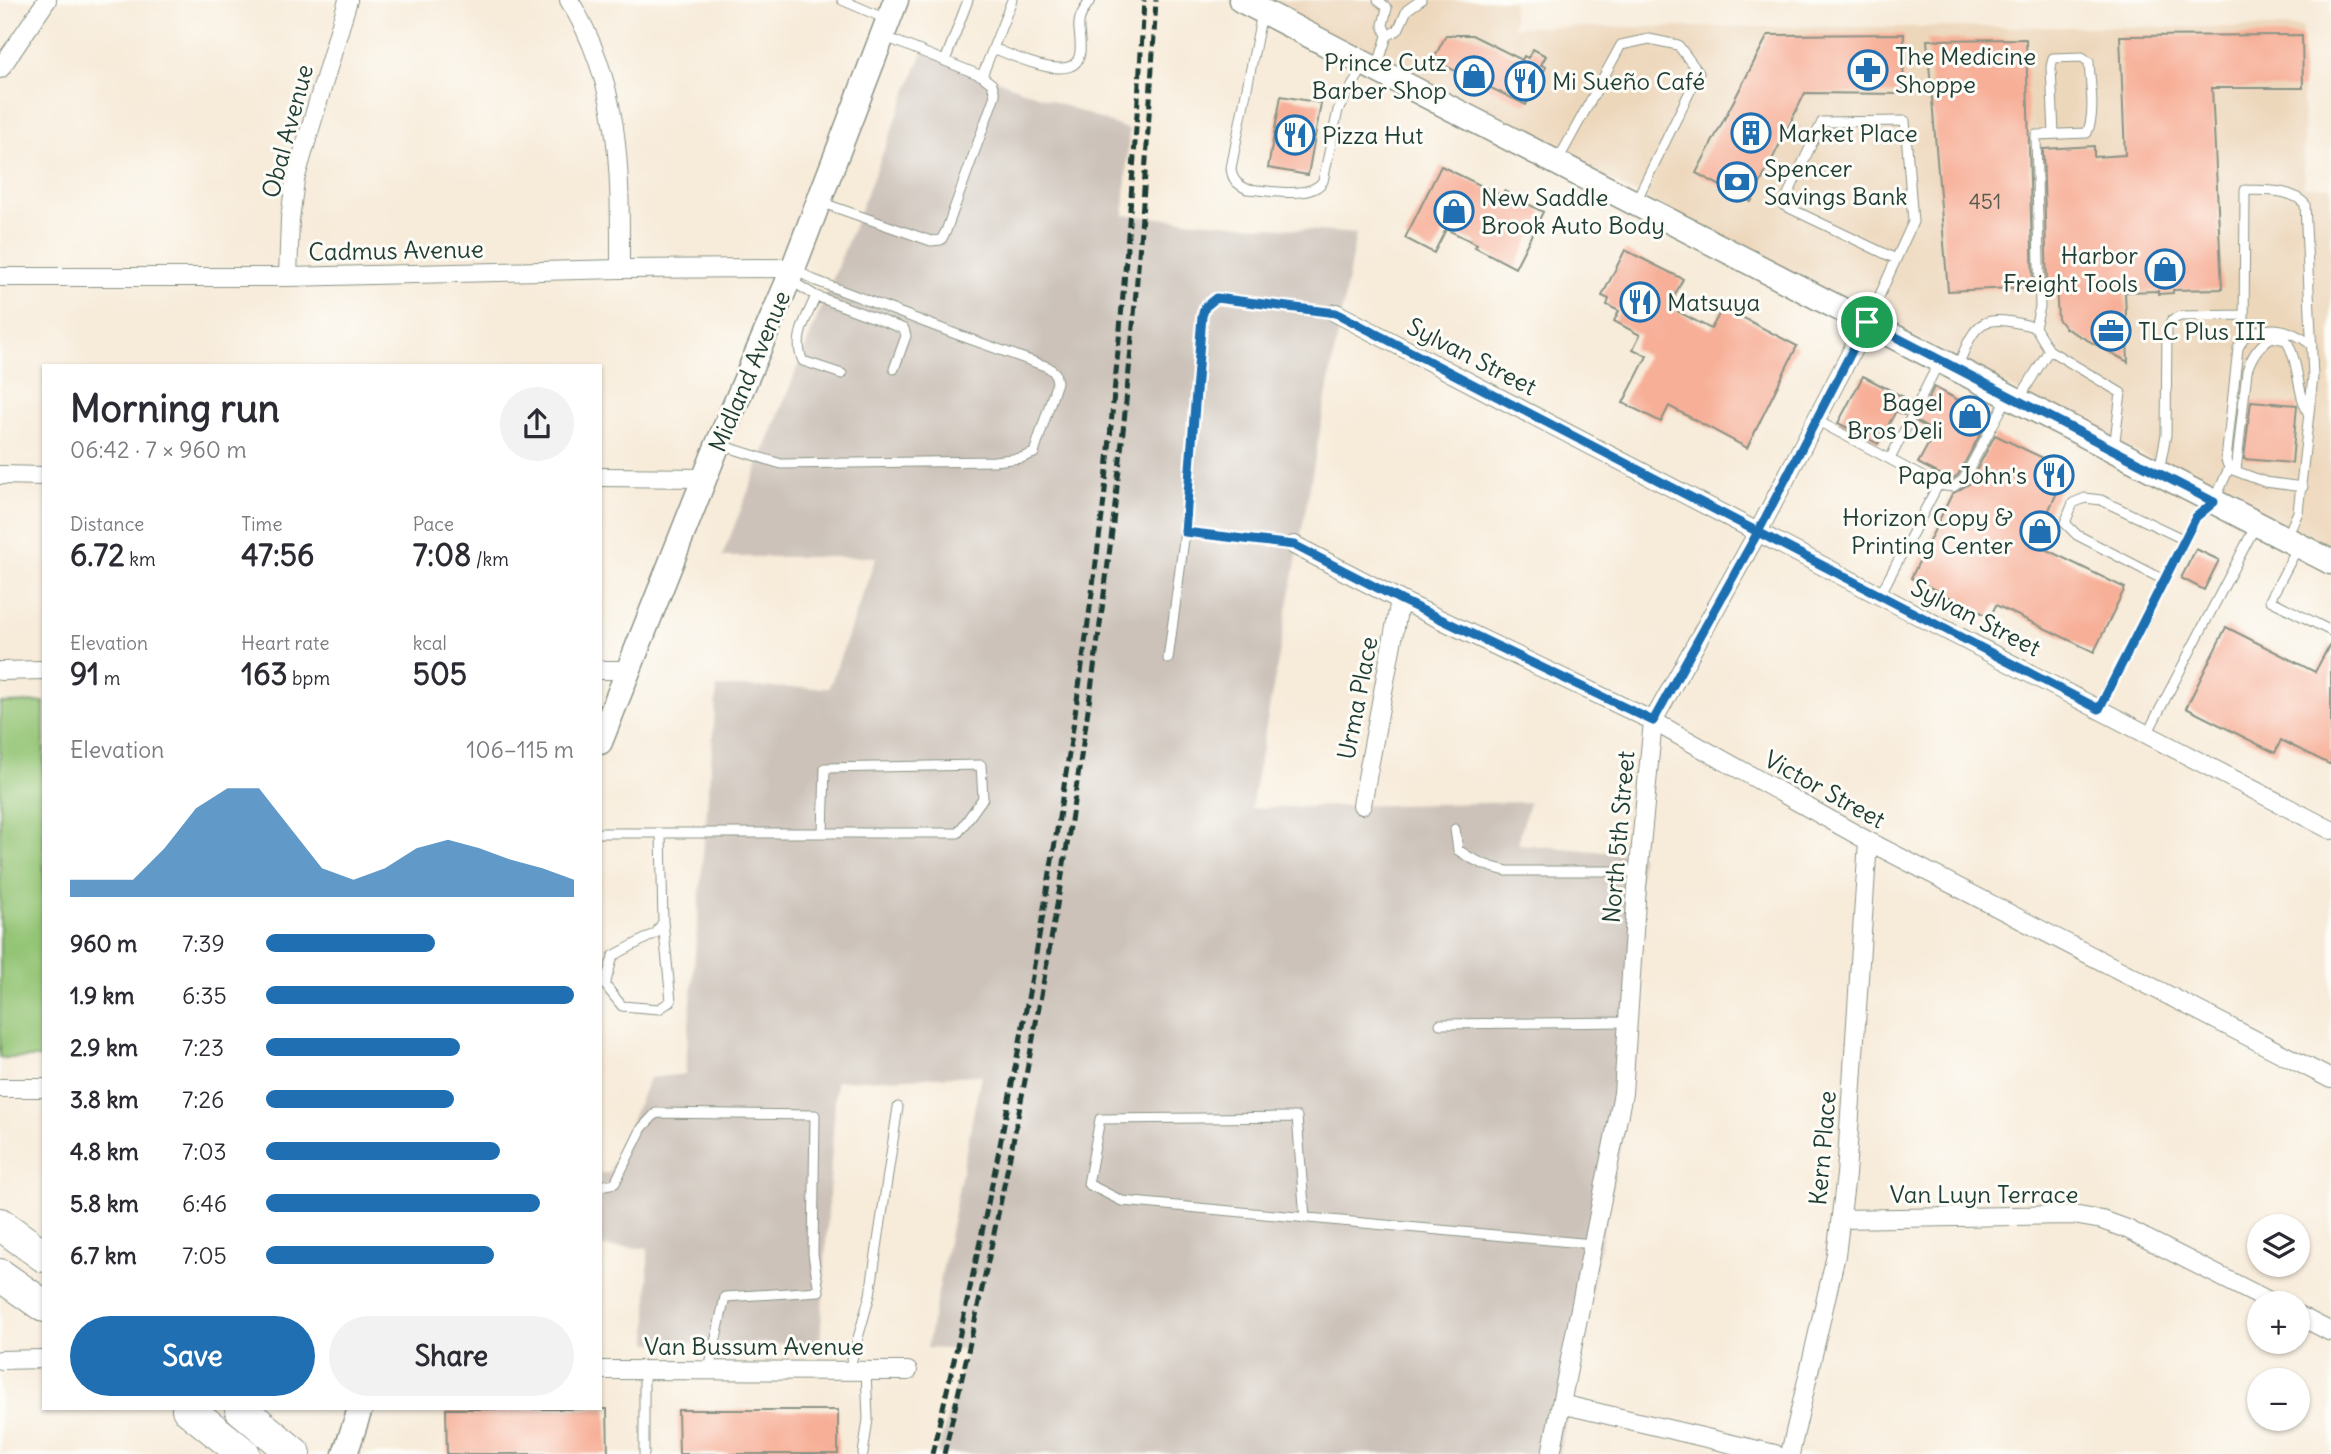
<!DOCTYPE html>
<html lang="en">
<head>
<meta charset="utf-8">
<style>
	body { margin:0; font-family:Delius,sans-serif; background:#f2f2f3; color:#2b2b33; height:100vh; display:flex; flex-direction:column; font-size:26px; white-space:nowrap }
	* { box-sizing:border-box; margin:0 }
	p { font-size:23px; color:#7c7c81 }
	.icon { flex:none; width:38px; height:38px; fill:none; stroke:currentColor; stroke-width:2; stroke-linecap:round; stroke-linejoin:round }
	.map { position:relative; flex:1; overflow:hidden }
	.side { position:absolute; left:42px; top:364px; width:560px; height:1046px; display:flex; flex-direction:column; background:#fff; border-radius:0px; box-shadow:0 2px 5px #0004 }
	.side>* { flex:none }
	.controls { position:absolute; left:2247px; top:1214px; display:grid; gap:14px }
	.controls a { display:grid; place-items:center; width:63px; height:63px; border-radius:50%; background:#fff; box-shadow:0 2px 5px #0004; font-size:35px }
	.pin { position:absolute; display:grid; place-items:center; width:60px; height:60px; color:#fff; margin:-30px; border:4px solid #fff; border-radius:50%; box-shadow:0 2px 7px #0007 }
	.round { display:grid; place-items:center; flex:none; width:74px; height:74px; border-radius:37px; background:#f2f2f3 }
	.head { display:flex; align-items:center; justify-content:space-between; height:119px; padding:0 28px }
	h1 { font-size:38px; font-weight:700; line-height:52px }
	.figures { display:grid; grid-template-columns:repeat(3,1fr); gap:10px; height:119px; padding:7px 28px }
	.figures div { display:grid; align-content:center }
	.figures b { font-size:30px; font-weight:700 }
	.figures small { font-size:19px; font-weight:400 }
	.figures p { font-size:19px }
	.chart { height:196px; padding:14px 28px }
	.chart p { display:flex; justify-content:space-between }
	.chart svg { width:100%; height:126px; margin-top:7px; fill:#1f6fb2; opacity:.7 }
	.primary-button { display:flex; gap:14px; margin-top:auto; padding:14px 28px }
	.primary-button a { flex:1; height:80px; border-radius:42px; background:#1f6fb2; color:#fff; font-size:28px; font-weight:700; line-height:80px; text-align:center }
	.primary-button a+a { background:#f2f2f3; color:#2b2b33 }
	ul { padding:0 28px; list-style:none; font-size:23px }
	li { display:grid; grid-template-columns:112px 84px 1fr; align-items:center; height:52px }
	li i { height:18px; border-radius:9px; background:#1f6fb2 }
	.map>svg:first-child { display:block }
	.built { fill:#edd7bb }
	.industrial { fill:#ccc2b9 }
	.green { fill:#94c576; stroke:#5a8155; stroke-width:2 }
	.building { fill:#f7af97 }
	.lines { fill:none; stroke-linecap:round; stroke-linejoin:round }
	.lane-casing { stroke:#8b9486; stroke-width:11 }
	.street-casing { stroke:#8b9486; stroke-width:20 }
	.secondary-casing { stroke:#8b9486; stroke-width:27 }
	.highway-casing { stroke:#8b9486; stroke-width:34 }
	.lane { stroke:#fff; stroke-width:9 }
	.street { stroke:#fff; stroke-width:18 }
	.secondary { stroke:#fff; stroke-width:24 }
	.highway { stroke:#fff; stroke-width:32 }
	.rail { stroke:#1f3d34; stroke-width:5; stroke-dasharray:10 5; stroke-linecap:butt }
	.route-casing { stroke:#fff; stroke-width:14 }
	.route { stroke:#1f6fb2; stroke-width:9 }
	.labels { text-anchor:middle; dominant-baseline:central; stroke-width:6; stroke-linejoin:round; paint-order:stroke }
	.number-label { font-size:21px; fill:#555a4d }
	.poi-label { font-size:24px; fill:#1f3d34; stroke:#fdfcf7; text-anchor:start }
	.street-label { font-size:24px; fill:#1f3d34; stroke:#fdfcf7 }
</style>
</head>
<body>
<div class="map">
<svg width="2331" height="1454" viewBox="0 0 2331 1454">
	<rect width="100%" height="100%" fill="#fdfcf7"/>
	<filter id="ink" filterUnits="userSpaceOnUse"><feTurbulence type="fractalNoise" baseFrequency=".0143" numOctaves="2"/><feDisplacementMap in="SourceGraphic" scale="14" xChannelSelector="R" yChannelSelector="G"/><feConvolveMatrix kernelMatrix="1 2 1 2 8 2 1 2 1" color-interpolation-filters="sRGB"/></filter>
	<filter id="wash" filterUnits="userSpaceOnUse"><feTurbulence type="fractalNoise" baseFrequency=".00686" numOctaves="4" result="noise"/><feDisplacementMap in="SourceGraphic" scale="28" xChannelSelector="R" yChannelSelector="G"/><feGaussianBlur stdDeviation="1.57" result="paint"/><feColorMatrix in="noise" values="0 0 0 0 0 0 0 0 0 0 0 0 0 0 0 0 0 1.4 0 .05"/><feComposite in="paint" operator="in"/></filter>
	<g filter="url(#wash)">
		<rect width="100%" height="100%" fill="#f7ebd9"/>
		<path class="built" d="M1260 0H1513V27H2302L2304 187H2331V552Z"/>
		<path class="industrial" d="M923 52 1129 130 1124 215 1356 234 1251 808 1529 802 1518 844 1641 855 1622 1134 1559 1454H937L966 1350 927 1348 981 1075 836 1081 820 1344 648 1343V1248L600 1247V1173H609L649 1078 685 1074 717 687 829 688 876 557H722Z"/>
		<path class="green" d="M44 702V1058H0V703Z"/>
		<g id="blocks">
			<path class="building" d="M1904 34 1903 94 1805 93 1751 202 1696 173 1768 35Z
				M1446 35H1472L1522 60 1524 56 1528 58 1533 49 1546 56 1541 65 1546 67 1526 105 1433 60Z
				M2302 35 2303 88H2212L2222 289 2173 290V293L2158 294V291L2125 292 2128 362 2065 328 2058 319 2056 286H2047L2043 149 2094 146V157L2125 155 2120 36Z
				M2026 39 2033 287 1948 291 1927 40Z
				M1281 96 1321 103 1308 175 1268 168Z
				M1441 166 1502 196 1504 191 1543 212 1515 268 1475 247 1477 244 1446 229 1434 253 1405 238Z
				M1625 250 1683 279 1669 307 1711 329 1723 307 1797 346 1747 448 1669 406 1661 422 1623 403 1647 356 1633 349 1640 335 1614 321 1619 311 1607 305 1609 299 1602 296Z
				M1863 376 1911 401 1904 415 1896 411 1878 444 1838 423Z
				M1934 387 1984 414 1977 426 1983 429 1958 475 1951 480 1918 463 1935 432 1917 422Z
				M2251 401 2297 405 2292 463 2244 459Z
				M1995 435 2068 470 2044 520 2052 524 2041 547 2125 588 2094 652 1996 605 1990 617 1911 578 1952 494 1969 484Z
				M2196 549 2219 560 2204 590 2181 578Z
				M2226 627 2315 672 2331 642V765L2281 740 2275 753 2186 708Z
				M446 1409H607L608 1454H447Z
				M678 1410H838V1454H679Z"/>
		</g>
	</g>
	<g filter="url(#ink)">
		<use href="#blocks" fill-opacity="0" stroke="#8b9486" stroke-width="2"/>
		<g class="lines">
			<g class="lane-casing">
				<path id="lane" d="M842 0 886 19
					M1262 13 1231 168C1232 180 1237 184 1247 189 1268 190 1311 200 1323 181L1338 110 1364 66
					M1387 36 1398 30 1407 10 1421 0
					M993 48C1011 55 1077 87 1080 52 1082 27 1071 25 1091 0
					M945 61 968 0
					M1377 68 1387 36 1383 25 1387 8 1378 0
					M982 76 1012 0
					M1557 162 1621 45 1649 39 1678 45 1699 73 1636 201
					M820 202 931 241 941 240 946 231 995 95 992 84 982 76 883 36
					M790 280 816 296C807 317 792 339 803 361L842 374
					M816 296 904 329 906 336 894 369
					M1868 321 1913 222 1905 121 1822 122 1783 205 1896 259
					M2035 327 2040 307 2036 135 2087 133C2096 113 2090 84 2089 62L2082 57 2053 58 2051 67 2054 134
					M2244 337C2272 324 2287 327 2312 345
					M1958 366C1977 317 1983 314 2035 327L2049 350 2121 393 2114 448
					M2019 399 2049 350
					M1816 420 1938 485
					M721 445 781 464 994 461 1021 458 1034 453 1057 382 1055 373 1048 367 953 333 814 280 794 269
					M1890 459 1939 362
					M2233 470 2265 482 2303 487
					M2159 471 2166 435 2167 328 2172 320 2180 316 2244 315
					M2236 471 2247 371C2251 357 2259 345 2272 337L2286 340C2300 363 2296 392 2309 415
					M1185 532 1294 545
					M2298 547 2270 600 2331 631
					M2164 580 2077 535 2065 523 2073 503 2085 498 2101 500 2185 540
					M1880 595 1938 485 1953 487 1963 480 2008 397
					M1168 659 1185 532 1202 316 1205 307 1216 297 1336 313
					M2099 709 2196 518 2214 502 2229 468 2226 460 2238 348 2244 337 2245 190C2266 191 2290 188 2305 204L2313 377 2298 512 2287 537
					M2147 734 2256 525
					M1455 829 1458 850C1473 861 1488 867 1507 871H1638
					M600 833H958L983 798 981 765 825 768 823 833
					M661 834 663 922 656 933 613 956 605 985 622 1006 659 1009 671 1001 663 922
					M1440 1024 1628 1022
					M600 1186 615 1183 642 1128 656 1113 815 1115 813 1254 819 1291 725 1297 709 1370
					M1305 1218 1297 1117 1100 1119 1088 1184 1122 1201 1593 1244
					M849 1370 870 1295 898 1107
					M644 1454V1370
					M863 1454 868 1419 866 1370"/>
			</g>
			<g class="street-casing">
				<path id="street" d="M569 0C622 86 620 172 620 269
					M0 69 47 0
					M0 277H288L620 269 793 268
					M288 277 290 219 295 180 348 0
					M1336 313 2331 830
					M0 475 44 476
					M600 477 705 478
					M1294 545 1400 600 1653 721 1868 841 2331 1079
					M600 670H627
					M0 671 44 670
					M1362 805 1400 600
					M0 1088H44
					M1841 1219 2073 1215 2102 1220 2127 1229 2275 1304
					M2298 1315 2331 1332
					M0 1360 44 1359
					M600 1370 908 1371
					M1561 1404 1775 1454
					M1551 1454 1623 1093 1637 887 1653 721 1758 532 1867 322
					M1790 1454 1836 1255 1846 1175 1868 841"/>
			</g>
			<g class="secondary-casing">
				<path id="secondary" d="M1241 0 2331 562
					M600 742 718 444 789 279 896 0
					M345 1454 360 1409"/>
			</g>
			<g class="highway-casing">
				<path id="highway" d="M0 1224 44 1256
					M0 1275 44 1306
					M188 1409 244 1454
					M241 1409 295 1454"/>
			</g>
			<use href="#lane" class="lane"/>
			<use href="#street" class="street"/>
			<use href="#secondary" class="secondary"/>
			<use href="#highway" class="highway"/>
			<path class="rail" d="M932 1454C1005 1149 1061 841 1100 531 1107 482 1110 432 1115 383 1127 256 1137 128 1144 0
				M944 1454C1017 1150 1074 841 1112 531 1133 354 1146 177 1156 0"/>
		</g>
	</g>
	<g class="lines" filter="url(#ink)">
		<g class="route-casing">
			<path id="route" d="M1867 322 1758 532 1336 313 1216 298 1205 307 1202 316 1185 532 1294 545 1401 600 1653 721 1758 532 2099 709 2196 517 2214 502 1867 322"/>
		</g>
		<use href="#route" class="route"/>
	</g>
	<defs>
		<g id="pharmacy-ring" transform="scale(2.0125)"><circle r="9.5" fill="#fdfcf7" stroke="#1f6fb2" stroke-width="1.5"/><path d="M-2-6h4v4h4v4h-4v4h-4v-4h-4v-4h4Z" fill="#1f6fb2"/></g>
		<g id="shop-ring" transform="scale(2.0125)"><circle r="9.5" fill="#fdfcf7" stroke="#1f6fb2" stroke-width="1.5"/><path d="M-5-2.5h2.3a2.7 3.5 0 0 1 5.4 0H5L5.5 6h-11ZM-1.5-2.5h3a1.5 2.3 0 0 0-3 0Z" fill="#1f6fb2"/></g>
		<g id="restaurant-ring" transform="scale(2.0125)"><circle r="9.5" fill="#fdfcf7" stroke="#1f6fb2" stroke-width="1.5"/><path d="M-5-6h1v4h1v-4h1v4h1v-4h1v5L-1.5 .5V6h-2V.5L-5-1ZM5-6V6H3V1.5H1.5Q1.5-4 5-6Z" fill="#1f6fb2"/></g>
		<g id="building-ring" transform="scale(2.0125)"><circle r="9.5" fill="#fdfcf7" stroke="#1f6fb2" stroke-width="1.5"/><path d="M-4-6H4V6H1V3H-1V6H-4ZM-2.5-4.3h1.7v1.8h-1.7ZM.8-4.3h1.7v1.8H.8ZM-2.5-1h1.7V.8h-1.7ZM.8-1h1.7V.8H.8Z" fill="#1f6fb2"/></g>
		<g id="bank-ring" transform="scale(2.0125)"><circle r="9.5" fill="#fdfcf7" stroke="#1f6fb2" stroke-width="1.5"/><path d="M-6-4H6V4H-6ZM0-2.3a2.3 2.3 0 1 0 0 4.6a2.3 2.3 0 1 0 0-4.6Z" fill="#1f6fb2"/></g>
		<g id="office-ring" transform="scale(2.0125)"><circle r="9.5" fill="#fdfcf7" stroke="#1f6fb2" stroke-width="1.5"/><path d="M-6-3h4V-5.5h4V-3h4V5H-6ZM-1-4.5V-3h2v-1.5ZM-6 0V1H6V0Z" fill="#1f6fb2"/></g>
	</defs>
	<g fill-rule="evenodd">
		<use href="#pharmacy-ring" x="1868" y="70"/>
		<use href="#shop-ring" x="1474" y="76"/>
		<use href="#restaurant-ring" x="1525" y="81"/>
		<use href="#building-ring" x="1751" y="133"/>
		<use href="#restaurant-ring" x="1295" y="135"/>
		<use href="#bank-ring" x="1737" y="182"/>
		<use href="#shop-ring" x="1454" y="211"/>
		<use href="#shop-ring" x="2165" y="269"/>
		<use href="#restaurant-ring" x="1640" y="302"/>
		<use href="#office-ring" x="2111" y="331"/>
		<use href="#shop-ring" x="1970" y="416"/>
		<use href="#restaurant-ring" x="2054" y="475"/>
		<use href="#shop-ring" x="2040" y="531"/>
	</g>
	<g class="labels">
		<g class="number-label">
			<text x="1985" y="201">451</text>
		</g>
		<g class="poi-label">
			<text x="1895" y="56">The Medicine<tspan x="1895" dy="28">Shoppe</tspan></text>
			<text x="1447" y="62" text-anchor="end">Prince Cutz<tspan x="1447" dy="28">Barber Shop</tspan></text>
			<text x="1552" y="81">Mi Sueño Café</text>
			<text x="1778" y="133">Market Place</text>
			<text x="1322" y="135">Pizza Hut</text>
			<text x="1764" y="168">Spencer<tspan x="1764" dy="28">Savings Bank</tspan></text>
			<text x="1481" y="197">New Saddle<tspan x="1481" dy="28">Brook Auto Body</tspan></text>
			<text x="2138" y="255" text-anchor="end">Harbor<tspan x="2138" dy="28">Freight Tools</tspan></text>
			<text x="1667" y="302">Matsuya</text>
			<text x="2138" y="331">TLC Plus III</text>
			<text x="1943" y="402" text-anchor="end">Bagel<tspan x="1943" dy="28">Bros Deli</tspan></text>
			<text x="2027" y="475" text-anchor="end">Papa John's</text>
			<text x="2013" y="517" text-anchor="end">Horizon Copy &amp;<tspan x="2013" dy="28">Printing Center</tspan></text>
		</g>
		<g class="street-label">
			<text transform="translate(287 131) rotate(-75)">Obal Avenue</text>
			<text transform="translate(396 250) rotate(-1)">Cadmus Avenue</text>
			<text transform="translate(1472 356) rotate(27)">Sylvan Street</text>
			<text transform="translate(749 371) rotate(-67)">Midland Avenue</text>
			<text transform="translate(1976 617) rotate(27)">Sylvan Street</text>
			<text transform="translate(1357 698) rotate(-79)">Urma Place</text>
			<text transform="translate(1825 789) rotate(29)">Victor Street</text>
			<text transform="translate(1618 837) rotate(-85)">North 5th Street</text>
			<text transform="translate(1822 1148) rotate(-85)">Kern Place</text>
			<text x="1984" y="1194">Van Luyn Terrace</text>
			<text x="754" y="1346">Van Bussum Avenue</text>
		</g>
	</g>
</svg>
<div class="controls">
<a><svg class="icon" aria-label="layers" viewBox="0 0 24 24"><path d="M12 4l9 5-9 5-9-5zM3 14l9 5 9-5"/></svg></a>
<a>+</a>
<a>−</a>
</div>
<div class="pin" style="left:1867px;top:322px;background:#1e9e55"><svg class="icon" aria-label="arrive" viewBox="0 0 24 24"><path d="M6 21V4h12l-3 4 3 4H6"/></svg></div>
<section class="side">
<div class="head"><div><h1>Morning run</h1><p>06:42 · 7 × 960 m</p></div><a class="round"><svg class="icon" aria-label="share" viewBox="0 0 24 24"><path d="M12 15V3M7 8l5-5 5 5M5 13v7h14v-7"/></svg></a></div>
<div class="figures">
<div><p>Distance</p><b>6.72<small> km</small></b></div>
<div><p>Time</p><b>47:56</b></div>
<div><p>Pace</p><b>7:08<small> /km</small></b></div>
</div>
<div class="figures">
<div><p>Elevation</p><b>91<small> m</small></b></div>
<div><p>Heart rate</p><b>163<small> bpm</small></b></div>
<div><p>kcal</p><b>505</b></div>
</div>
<div class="chart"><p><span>Elevation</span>106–115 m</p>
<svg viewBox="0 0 160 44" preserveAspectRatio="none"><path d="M0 44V38L10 38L20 38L30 27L40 13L50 6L60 6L70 20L80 34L90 38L100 34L110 27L120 24L130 27L140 31L150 34L160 38V44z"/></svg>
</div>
<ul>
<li><b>960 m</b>7:39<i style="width:55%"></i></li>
<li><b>1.9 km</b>6:35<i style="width:100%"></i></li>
<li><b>2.9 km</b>7:23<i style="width:63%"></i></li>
<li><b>3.8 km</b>7:26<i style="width:61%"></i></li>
<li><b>4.8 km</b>7:03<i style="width:76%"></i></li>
<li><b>5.8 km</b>6:46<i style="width:89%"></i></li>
<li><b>6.7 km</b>7:05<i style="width:74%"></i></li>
</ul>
<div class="primary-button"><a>Save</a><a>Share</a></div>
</section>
</div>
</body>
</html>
